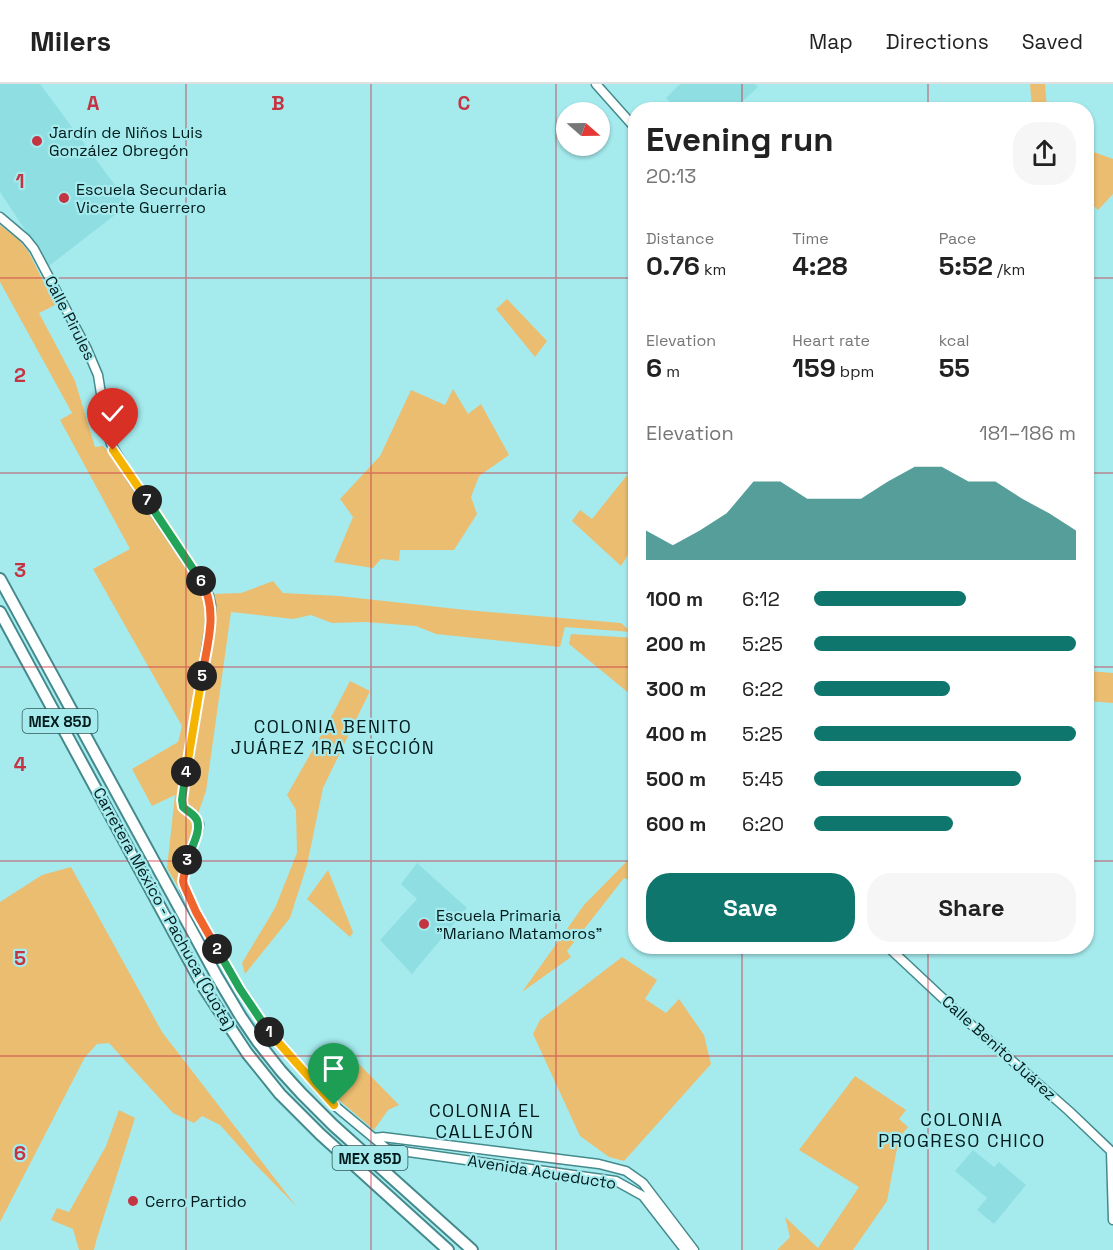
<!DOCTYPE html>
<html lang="en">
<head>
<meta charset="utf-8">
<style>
	body { margin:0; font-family:"Space Grotesk",sans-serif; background:#f6f6f6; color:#222; height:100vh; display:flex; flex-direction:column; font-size:22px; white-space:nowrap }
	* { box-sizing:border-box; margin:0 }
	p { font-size:20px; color:#767676 }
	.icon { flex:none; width:33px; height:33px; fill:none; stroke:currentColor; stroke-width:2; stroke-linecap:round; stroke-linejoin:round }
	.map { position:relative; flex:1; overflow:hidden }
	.details { position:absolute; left:628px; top:18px; width:466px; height:852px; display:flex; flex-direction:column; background:#fff; border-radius:24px; box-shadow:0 2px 4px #0004 }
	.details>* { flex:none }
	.needle { width:39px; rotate:110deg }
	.tools { position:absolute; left:556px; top:18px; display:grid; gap:12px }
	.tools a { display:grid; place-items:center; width:54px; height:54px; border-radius:50%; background:#fff; box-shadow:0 2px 4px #0004; font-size:30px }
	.pin { position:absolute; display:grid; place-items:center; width:51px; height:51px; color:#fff; margin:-62px -26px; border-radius:50% 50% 50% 0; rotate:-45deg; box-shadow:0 0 6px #0007 }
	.pin .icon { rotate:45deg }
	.km { position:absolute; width:30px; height:30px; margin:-15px; border-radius:50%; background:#222; color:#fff; font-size:16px; line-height:30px; text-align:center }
	.round { display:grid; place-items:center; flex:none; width:63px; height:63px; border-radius:24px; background:#f6f6f6 }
	.summary { display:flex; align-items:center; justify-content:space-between; height:102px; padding:0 18px }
	h1 { font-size:33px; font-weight:700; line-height:45px }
	.metrics { display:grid; grid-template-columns:repeat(3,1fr); gap:9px; height:102px; padding:6px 18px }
	.metrics div { display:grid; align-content:center }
	.metrics b { font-size:26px; font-weight:700 }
	.metrics small { font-size:16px; font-weight:400 }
	.metrics p { font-size:16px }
	.chart { height:168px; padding:12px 18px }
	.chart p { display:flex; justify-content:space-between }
	.chart svg { width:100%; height:108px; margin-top:6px; fill:#0f766e; opacity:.7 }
	.action { display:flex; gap:12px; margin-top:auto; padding:12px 18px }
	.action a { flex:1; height:69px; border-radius:24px; background:#0f766e; color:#fff; font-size:24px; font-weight:700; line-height:69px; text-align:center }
	.action a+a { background:#f6f6f6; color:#222 }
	ul { padding:0 18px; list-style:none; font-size:20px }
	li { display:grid; grid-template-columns:96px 72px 1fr; align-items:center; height:45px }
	li i { height:15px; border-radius:8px; background:#0f766e }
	header { display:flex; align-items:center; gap:36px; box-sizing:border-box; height:84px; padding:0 30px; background:#fff; border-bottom:2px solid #e0e0e0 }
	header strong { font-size:28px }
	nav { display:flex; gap:33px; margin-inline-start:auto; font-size:21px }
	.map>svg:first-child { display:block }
	.built { fill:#8edee2 }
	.green { fill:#eabd70 }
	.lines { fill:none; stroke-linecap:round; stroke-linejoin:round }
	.secondary-casing { stroke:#448a8d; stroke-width:11 }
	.highway-casing { stroke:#448a8d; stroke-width:14 }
	.secondary { stroke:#fff; stroke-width:8 }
	.highway { stroke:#fff; stroke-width:10 }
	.split-1-casing { stroke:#fff; stroke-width:12 }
	.split-2-casing { stroke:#fff; stroke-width:12 }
	.split-3-casing { stroke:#fff; stroke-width:12 }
	.split-4-casing { stroke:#fff; stroke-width:12 }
	.split-5-casing { stroke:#fff; stroke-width:12 }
	.split-6-casing { stroke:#fff; stroke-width:12 }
	.split-7-casing { stroke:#fff; stroke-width:12 }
	.split-8-casing { stroke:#fff; stroke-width:12 }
	.split-1 { stroke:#f5b400; stroke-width:8 }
	.split-2 { stroke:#22a559; stroke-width:8 }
	.split-3 { stroke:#f0652b; stroke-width:8 }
	.split-4 { stroke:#22a559; stroke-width:8 }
	.split-5 { stroke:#f5b400; stroke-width:8 }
	.split-6 { stroke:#f0652b; stroke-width:8 }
	.split-7 { stroke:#22a559; stroke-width:8 }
	.split-8 { stroke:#f5b400; stroke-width:8 }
	.grid { fill:none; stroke:#c43443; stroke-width:1.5; stroke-opacity:0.55 }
	.poi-dot { fill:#c43443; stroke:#a5ebee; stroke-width:2 }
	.labels { text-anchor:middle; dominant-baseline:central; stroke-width:4.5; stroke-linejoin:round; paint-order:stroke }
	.shield { fill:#a5ebee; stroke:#32595a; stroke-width:1.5 }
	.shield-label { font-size:15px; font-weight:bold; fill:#001a1b }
	.poi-label { font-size:16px; fill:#001a1b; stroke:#a5ebee; text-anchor:start }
	.street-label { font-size:16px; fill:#001a1b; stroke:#a5ebee }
	.neighbourhood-label { font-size:18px; letter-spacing:1.5px; fill:#001a1b; stroke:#a5ebee }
	.grid-label { font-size:20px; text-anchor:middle; font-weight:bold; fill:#c43443; stroke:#a5ebee; stroke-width:4.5; stroke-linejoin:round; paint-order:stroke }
</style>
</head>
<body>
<header>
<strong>Milers</strong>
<nav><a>Map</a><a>Directions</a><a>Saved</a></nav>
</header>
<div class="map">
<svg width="1113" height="1166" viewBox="0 0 1113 1166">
	<rect width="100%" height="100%" fill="#a5ebee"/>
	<path class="built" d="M0 0H40L129 120 49 182 0 108Z
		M680 0H755L758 3 734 25H677L666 14Z
		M417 779 467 824 412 890 380 856 417 815 401 800Z
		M973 1066 994 1083 999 1078 1026 1101 994 1140 977 1126 987 1114 955 1087Z"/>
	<path class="green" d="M1030 0H1045L1047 25H1032Z
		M1088 66 1113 75V110L1098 126 1088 117Z
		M0 141 19 156 28 167 55 221 39 229 75 297 95 363 103 362 157 420 204 491 212 510 241 509 273 497 283 509 339 512 466 526 621 539 631 548 565 543 560 563 436 550 416 542 366 538 332 539 311 531 293 535 231 528 206 707 180 781 179 805 167 784 175 711 152 722 132 685 178 658 182 642 93 485 130 465 60 336 72 329 0 198Z
		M507 215 547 257 535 273 496 225Z
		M453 305 468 330 481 320 509 371 479 392 471 413 477 430 454 466H400L399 477 381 475 373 484 334 478 353 433 340 415 380 372 411 306 445 321Z
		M636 380V458L621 482 572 437 580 426 592 435Z
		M571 550 636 554V615L569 560Z
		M1088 587 1113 589V619L1088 617Z
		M350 597 370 607 323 704 307 781 290 834 245 890 242 879 275 824 297 769 296 726 287 711 328 639Z
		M631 773 636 776V799L624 794 567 867 571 873 522 908 584 821Z
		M71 783 162 948 296 1122 253 1078 220 1041 202 1032 194 1039 173 1029 109 959 97 960 85 973 0 1138V818L42 791Z
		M328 786 353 848 350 853 307 815Z
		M622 873 657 896 645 915 666 929 679 915 704 951 711 980 624 1077 609 1073 580 1052 533 950 540 936Z
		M359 980 399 1021 388 1026 374 1046 333 1011Z
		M855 992 906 1026 899 1035 908 1043 899 1054 887 1117 853 1166H777L790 1153 785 1133 818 1164 859 1103 799 1066Z
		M119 1026 135 1034 97 1154 94 1166H79L73 1145 51 1136 57 1124 69 1128 106 1062Z"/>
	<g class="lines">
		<g class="secondary-casing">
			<path id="secondary" d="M596 0 636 45
				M0 133 26 155 34 165 86 263 98 291 107 347 111 360 130 392 204 502 209 512 211 521 210 542 182 715 183 723 194 731 199 740 198 747 188 773 183 797 185 806 196 828 240 905 269 948 334 1021 387 1065 616 1097 643 1112 685 1166
				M887 862 967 937 1069 1027 1111 1067 1113 1136
				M374 1054 383 1053 599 1080 626 1087 643 1099 694 1166"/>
		</g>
		<g class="highway-casing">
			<path id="highway" d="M0 495 216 891 241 933 258 958 281 987 301 1009 333 1041 472 1166
				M0 528 204 904 247 969 280 1010 320 1050 448 1166"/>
		</g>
		<use href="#secondary" class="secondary"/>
		<use href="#highway" class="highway"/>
	</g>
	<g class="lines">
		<g class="split-1-casing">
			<path id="split-1" d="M269 948 334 1021"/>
		</g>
		<g class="split-2-casing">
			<path id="split-2" d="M217 865 240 905 269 948"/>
		</g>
		<g class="split-3-casing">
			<path id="split-3" d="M187 776 183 797 184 801 196 828 217 865"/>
		</g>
		<g class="split-4-casing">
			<path id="split-4" d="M186 688 182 716 183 723C187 727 192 729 195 733 204 743 191 764 187 776"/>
		</g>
		<g class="split-5-casing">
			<path id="split-5" d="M186 688 202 592"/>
		</g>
		<g class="split-6-casing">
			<path id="split-6" d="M201 497C219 526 207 560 202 592"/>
		</g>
		<g class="split-7-casing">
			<path id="split-7" d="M147 416 201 497"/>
		</g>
		<g class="split-8-casing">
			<path id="split-8" d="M113 366 147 416"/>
		</g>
		<use href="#split-1" class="split-1"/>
		<use href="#split-2" class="split-2"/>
		<use href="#split-3" class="split-3"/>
		<use href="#split-4" class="split-4"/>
		<use href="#split-5" class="split-5"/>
		<use href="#split-6" class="split-6"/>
		<use href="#split-7" class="split-7"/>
		<use href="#split-8" class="split-8"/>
	</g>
	<path class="grid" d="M186 0V1166M371 0V1166M556 0V1166M742 0V26M928 0V26M0 194H636M1088 194H1113M0 389H636M1088 389H1113M0 583H636M1088 583H1113M0 777H636M1088 777H1113M742 862V1166M928 862V1166M0 972H1113"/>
	<g class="poi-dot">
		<circle cx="37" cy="57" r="6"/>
		<circle cx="64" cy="114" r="6"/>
		<circle cx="424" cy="840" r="6"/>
		<circle cx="133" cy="1117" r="6"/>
	</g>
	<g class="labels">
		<g class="shield">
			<rect x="22.5" y="625" width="75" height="24" rx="4.5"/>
			<rect x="332.5" y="1062" width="75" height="24" rx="4.5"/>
		</g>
		<g class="shield-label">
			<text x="60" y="637">MEX 85D</text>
			<text x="370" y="1074">MEX 85D</text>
		</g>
		<g class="poi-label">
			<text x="49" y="48">Jardín de Niños Luis<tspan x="49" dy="18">González Obregón</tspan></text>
			<text x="76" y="105">Escuela Secundaria<tspan x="76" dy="18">Vicente Guerrero</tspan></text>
			<text x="436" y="831">Escuela Primaria<tspan x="436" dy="18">"Mariano Matamoros"</tspan></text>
			<text x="145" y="1117">Cerro Partido</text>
		</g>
		<g class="street-label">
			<text transform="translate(70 234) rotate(63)">Calle Pirules</text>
			<text transform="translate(164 825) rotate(61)">Carretera México - Pachuca (Cuota)</text>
			<text transform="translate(999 964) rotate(42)">Calle Benito Juárez</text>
			<text transform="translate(542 1088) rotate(9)">Avenida Acueducto</text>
		</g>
		<g class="neighbourhood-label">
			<text x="333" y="642">COLONIA BENITO<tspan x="333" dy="21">JUÁREZ 1RA SECCIÓN</tspan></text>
			<text x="485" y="1026">COLONIA EL<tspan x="485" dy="21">CALLEJÓN</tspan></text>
			<text x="962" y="1035">COLONIA<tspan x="962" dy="21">PROGRESO CHICO</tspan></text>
		</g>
	</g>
	<g class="grid-label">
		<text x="93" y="26">A</text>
		<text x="278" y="26">B</text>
		<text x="464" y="26">C</text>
		<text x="20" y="104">1</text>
		<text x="20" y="298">2</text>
		<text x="20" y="493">3</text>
		<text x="20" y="687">4</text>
		<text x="20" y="881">5</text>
		<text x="20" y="1076">6</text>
	</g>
</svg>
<div class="tools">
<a><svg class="needle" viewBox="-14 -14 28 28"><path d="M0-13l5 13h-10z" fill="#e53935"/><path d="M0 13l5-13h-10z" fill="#767676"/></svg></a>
</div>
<div class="pin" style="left:334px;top:1021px;background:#1e9e55"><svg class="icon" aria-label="arrive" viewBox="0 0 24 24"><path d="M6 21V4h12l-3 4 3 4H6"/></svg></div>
<div class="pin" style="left:113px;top:366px;background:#d93025"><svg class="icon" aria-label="check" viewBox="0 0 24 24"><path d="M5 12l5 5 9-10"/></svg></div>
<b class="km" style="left:269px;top:948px">1</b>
<b class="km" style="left:217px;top:865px">2</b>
<b class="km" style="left:187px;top:776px">3</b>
<b class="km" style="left:186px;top:688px">4</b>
<b class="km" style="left:202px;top:592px">5</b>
<b class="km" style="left:201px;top:497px">6</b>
<b class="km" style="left:147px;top:416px">7</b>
<section class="details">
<div class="summary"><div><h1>Evening run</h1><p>20:13</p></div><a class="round"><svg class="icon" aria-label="share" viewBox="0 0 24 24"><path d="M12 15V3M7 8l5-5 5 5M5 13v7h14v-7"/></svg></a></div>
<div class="metrics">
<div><p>Distance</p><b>0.76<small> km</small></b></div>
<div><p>Time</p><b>4:28</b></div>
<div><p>Pace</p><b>5:52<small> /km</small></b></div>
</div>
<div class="metrics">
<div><p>Elevation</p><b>6<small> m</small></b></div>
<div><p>Heart rate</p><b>159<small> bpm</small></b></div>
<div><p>kcal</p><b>55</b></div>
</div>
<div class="chart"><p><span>Elevation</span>181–186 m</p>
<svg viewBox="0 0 160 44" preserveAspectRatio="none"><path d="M0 44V32L10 38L20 32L30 25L40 12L50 12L60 19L70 19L80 19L90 12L100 6L110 6L120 12L130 12L140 19L150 25L160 32V44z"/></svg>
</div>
<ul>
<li><b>100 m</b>6:12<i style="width:58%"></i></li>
<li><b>200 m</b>5:25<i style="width:100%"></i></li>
<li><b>300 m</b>6:22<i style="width:52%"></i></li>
<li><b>400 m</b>5:25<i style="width:100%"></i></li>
<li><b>500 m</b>5:45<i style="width:79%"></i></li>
<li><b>600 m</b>6:20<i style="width:53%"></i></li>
</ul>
<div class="action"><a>Save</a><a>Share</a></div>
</section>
</div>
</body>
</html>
